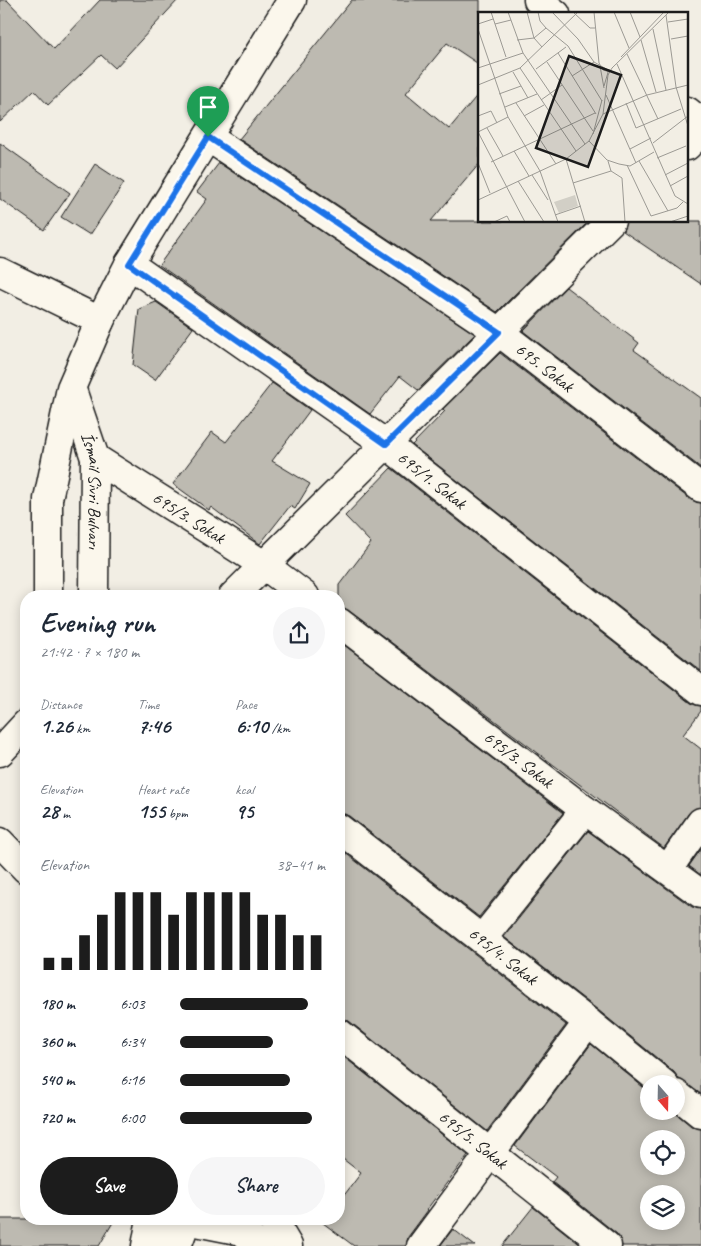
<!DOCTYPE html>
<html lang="en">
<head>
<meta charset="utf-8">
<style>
	body { margin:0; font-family:Caveat,sans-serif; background:#f6f6f7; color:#1f2937; height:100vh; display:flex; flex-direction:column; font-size:19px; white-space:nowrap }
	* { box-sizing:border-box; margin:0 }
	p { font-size:16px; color:#747a83 }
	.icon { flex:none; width:28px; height:28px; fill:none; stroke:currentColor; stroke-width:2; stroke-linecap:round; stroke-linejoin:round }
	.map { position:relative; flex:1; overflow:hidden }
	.details { position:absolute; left:20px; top:590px; width:325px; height:635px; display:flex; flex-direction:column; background:#fff; border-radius:20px; box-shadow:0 2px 12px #0003 }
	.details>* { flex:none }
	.needle { width:32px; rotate:160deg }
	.buttons { position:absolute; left:640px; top:1075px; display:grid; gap:10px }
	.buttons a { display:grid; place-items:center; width:45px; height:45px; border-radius:50%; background:#fff; box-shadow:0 2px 12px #0003; font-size:25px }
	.pin { position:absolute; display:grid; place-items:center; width:42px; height:42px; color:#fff; margin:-51px -21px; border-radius:50% 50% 50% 0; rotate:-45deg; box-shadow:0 0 5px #0007 }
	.pin .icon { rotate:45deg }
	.round { display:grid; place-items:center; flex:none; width:52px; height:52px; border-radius:26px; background:#f6f6f7 }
	.head { display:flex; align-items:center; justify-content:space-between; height:85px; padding:0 20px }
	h1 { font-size:28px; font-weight:800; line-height:38px }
	.stats { display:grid; grid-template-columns:repeat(3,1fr); gap:8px; height:85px; padding:5px 20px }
	.stats div { display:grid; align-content:center }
	.stats b { font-size:21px; font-weight:800 }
	.stats small { font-size:14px; font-weight:400 }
	.stats p { font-size:14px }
	.chart { height:140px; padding:10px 20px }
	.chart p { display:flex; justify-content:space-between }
	.chart svg { width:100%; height:90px; margin-top:5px; stroke:#1c1c1c; stroke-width:6 }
	.cta { display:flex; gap:10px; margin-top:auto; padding:10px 20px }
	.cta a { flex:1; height:58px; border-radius:30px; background:#1c1c1c; color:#fff; font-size:20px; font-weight:800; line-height:58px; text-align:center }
	.cta a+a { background:#f6f6f7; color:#1f2937 }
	ul { padding:0 20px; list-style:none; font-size:16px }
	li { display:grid; grid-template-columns:80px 60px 1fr; align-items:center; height:38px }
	li i { height:12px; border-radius:6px; background:#1c1c1c }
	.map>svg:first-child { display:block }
	.building { fill:#bdbab1; stroke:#1c1c1c; fill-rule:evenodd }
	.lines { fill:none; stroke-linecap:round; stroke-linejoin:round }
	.minor-casing { stroke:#1c1c1c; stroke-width:31 }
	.major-casing { stroke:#1c1c1c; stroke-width:31 }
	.minor { stroke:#fbf7ec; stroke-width:28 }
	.major { stroke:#fbf7ec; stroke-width:28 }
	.route-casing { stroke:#fff; stroke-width:10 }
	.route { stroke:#1a73e8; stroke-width:6 }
	.labels { text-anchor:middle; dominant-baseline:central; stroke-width:4.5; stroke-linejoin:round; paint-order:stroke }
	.street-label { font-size:18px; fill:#1c1c1c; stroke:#fbf7ec }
	.inset-road { fill:none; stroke:#9c9a94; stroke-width:1 }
	.view { fill:#1c1c1c; fill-opacity:0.15; stroke:#1c1c1c; stroke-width:2.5 }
	.inset-edge { fill:none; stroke:#1c1c1c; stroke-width:2.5 }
</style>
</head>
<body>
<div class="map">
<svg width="701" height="1246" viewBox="0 0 701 1246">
	<rect width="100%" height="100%" fill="#f2eee4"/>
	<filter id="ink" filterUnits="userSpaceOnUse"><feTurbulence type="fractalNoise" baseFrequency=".02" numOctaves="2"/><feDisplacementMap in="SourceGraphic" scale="10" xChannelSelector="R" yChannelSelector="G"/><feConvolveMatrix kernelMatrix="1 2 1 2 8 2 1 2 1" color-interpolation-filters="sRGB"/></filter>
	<g filter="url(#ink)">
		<path class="building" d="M0 0H7L54 49 100 0H178L115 68 101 55 48 105 34 90 0 122Z
			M352 0H480V65L447 43 406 93 449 129 480 92V163L431 221H589L497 312 239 139Z
			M0 143 70 193 44 230 0 199Z
			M219 163 475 334 418 390 400 376 370 414 159 265 207 199 197 192Z
			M95 164 124 183 90 235 61 217Z
			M626 221H701V284L623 231Z
			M566 287 639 343 634 350 701 398V468L523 331Z
			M156 302 193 328 155 380 133 365 139 309Z
			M500 353 691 500 701 503V671L412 445 445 411 443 409Z
			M272 383 310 410 272 461 310 484 295 509 290 506 260 544 211 507 209 510 173 484 212 432 226 442Z
			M391 468 691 703 701 706V711L683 735 701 749V807L689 813 664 848 348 610 339 607V585L371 543 345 516Z
			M339 641 563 813 479 917 349 816 339 813Z
			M588 831 692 907 701 909V1094L679 1079 674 1072 598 1010 504 937Z
			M339 848 566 1025 487 1131 349 1021 339 1018Z
			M701 849V875L689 866Z
			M591 1044 649 1092V1111H673L691 1126 701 1129V1246H622L617 1234 552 1182 556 1177 515 1146ZM649 1139H676V1166H649ZM649 1194H676V1221H649Z
			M339 1053 468 1155 427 1209 428 1210 408 1237 406 1246H354L323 1223 326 1219H339V1202L361 1173 339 1156Z
			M533 1207 582 1246H502Z
			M0 1219H115L99 1246H0Z
			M453 1229 475 1246H440Z"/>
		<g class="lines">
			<g class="minor-casing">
				<g id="minor">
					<path d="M538 0 556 14"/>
					<path d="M687 111 701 122"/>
					<path id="s1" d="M208 137 499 332 701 488"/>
					<path d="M687 146 701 132"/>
					<path id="s2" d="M129 264 386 444 701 691"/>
					<path d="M0 272 100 321"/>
					<path id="s3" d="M95 458 264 565 305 596"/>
					<path d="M233 596 611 221"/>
					<path id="s4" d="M339 622 585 810 701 894"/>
					<path d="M0 752 26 724"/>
					<path id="s5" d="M339 828 588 1022 664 1084"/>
					<path d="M0 842 26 869"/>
					<path d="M668 869 701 822"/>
					<path d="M482 939 585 810"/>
					<path id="s6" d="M339 1033 607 1246"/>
					<path d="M676 1094 701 1114"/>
					<path d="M272 1219 288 1246"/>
					<path d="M154 1246 148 1237 186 1220 242 1231 260 1246"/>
					<path d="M421 1246 588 1022"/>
				</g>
			</g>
			<g class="major-casing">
				<g id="major">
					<path id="s7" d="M72 390 95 458 94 596"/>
					<path d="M48 596V499L71 388 100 321 129 264 292 0"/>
					<path d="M146 1246 151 1219"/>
					<path d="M177 1246 187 1219"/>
				</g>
			</g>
			<use href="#minor" class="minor"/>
			<use href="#major" class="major"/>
		</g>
	</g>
	<g class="lines" filter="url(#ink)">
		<g class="route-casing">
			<path id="route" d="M208 137 499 332 386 444 129 264Z"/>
		</g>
		<use href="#route" class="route"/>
	</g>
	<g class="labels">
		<g class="street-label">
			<text stroke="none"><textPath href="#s1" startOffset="408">695. Sokak</textPath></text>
			<text stroke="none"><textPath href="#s2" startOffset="372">695/1. Sokak</textPath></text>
			<text stroke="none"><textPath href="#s7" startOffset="104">İsmail Sivri Bulvarı</textPath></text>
			<text stroke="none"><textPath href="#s3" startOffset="111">695/3. Sokak</textPath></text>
			<text stroke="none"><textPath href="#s4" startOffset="226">695/3. Sokak</textPath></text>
			<text stroke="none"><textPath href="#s5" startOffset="208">695/4. Sokak</textPath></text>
			<text stroke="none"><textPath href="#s6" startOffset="171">695/5. Sokak</textPath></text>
		</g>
	</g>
	<g transform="translate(478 12)">
		<rect width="210" height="210" fill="#f2eee4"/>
		<path d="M97 183 100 194 81 201 76 190Z" fill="#d2cfc6"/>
		<path class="inset-road" d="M13 0 28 45M30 0 45 41 107 132M49 0 56 26 64 35M60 0 62 9 68 16 90 34M74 0 100 27 116 50 132 59M95 0 112 16H117M116 0 121 51 125 58 132 60M136 0 151 36M152 0 162 25M188 3 198 75 210 114M190 10 210 7M0 12 15 7M17 12 33 8M0 17 30 105 62 159 80 210M175 17 188 78M193 27 210 24M39 28 56 26 68 16M163 28 178 80M90 34 124 89M80 41 118 102M149 42 180 107M143 45 186 0M69 50 115 119M139 52 197 184 210 192M122 54 126 76M0 56 45 41M42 56 98 139M58 57 88 35M35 60 50 86M94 64 116 50M0 73 42 56 100 0M126 74 131 57M21 82 43 74M128 83 158 151M63 88 84 73M38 91 78 152M148 91 158 116 203 97M27 95 59 82M125 102 169 83 210 73M0 104 13 99 19 111M46 104 66 93M9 116 25 144M0 120 47 210M0 120 30 105M115 122 124 88M111 129 129 148 141 152 152 154 176 140M175 131 210 104M152 137 173 126M36 139 51 164M179 146 208 134M88 147 107 210M130 149 133 159 144 166 147 210M161 149 190 199M13 150 117 101M0 151 12 181M149 153 173 204 199 196 205 190M54 163 70 188M187 163 210 151M40 169 66 210M95 171 133 159M192 174 210 164M0 188 88 147 111 129 125 102 130 63 134 56 191 0M77 203 103 194M16 210 29 204 32 210M192 210 210 204"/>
		<path class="view" d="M91 44 143 63 110 155 58 136Z"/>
		<rect width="210" height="210" class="inset-edge"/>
	</g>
</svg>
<div class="buttons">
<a><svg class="needle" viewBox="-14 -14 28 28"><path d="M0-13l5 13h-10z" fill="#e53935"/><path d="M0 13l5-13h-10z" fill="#747a83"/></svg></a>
<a><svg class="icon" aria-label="locate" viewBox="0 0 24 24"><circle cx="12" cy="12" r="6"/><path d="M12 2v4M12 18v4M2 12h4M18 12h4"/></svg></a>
<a><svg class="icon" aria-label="layers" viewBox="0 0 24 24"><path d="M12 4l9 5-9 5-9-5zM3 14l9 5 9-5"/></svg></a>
</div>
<div class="pin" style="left:208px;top:137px;background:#1e9e55"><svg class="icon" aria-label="arrive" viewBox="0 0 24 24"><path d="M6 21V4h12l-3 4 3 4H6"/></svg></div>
<section class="details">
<div class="head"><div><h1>Evening run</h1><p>21:42 · 7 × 180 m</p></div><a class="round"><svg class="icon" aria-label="share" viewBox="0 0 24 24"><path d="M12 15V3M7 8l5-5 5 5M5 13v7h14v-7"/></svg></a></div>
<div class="stats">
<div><p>Distance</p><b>1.26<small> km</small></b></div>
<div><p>Time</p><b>7:46</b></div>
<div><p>Pace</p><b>6:10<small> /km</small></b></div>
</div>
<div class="stats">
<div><p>Elevation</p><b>28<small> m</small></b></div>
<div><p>Heart rate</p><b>155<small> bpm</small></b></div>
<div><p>kcal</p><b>95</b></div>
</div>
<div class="chart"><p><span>Elevation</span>38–41 m</p>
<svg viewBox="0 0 160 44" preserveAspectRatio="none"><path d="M5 44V38M15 44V38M25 44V27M35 44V17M45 44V6M55 44V6M65 44V6M75 44V17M85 44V6M95 44V6M105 44V6M115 44V6M125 44V17M135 44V17M145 44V27M155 44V27"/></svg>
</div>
<ul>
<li><b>180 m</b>6:03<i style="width:88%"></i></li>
<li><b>360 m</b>6:34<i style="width:64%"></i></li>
<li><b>540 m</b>6:16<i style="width:76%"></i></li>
<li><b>720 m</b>6:00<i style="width:91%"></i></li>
</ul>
<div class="cta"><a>Save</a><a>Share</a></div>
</section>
</div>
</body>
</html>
